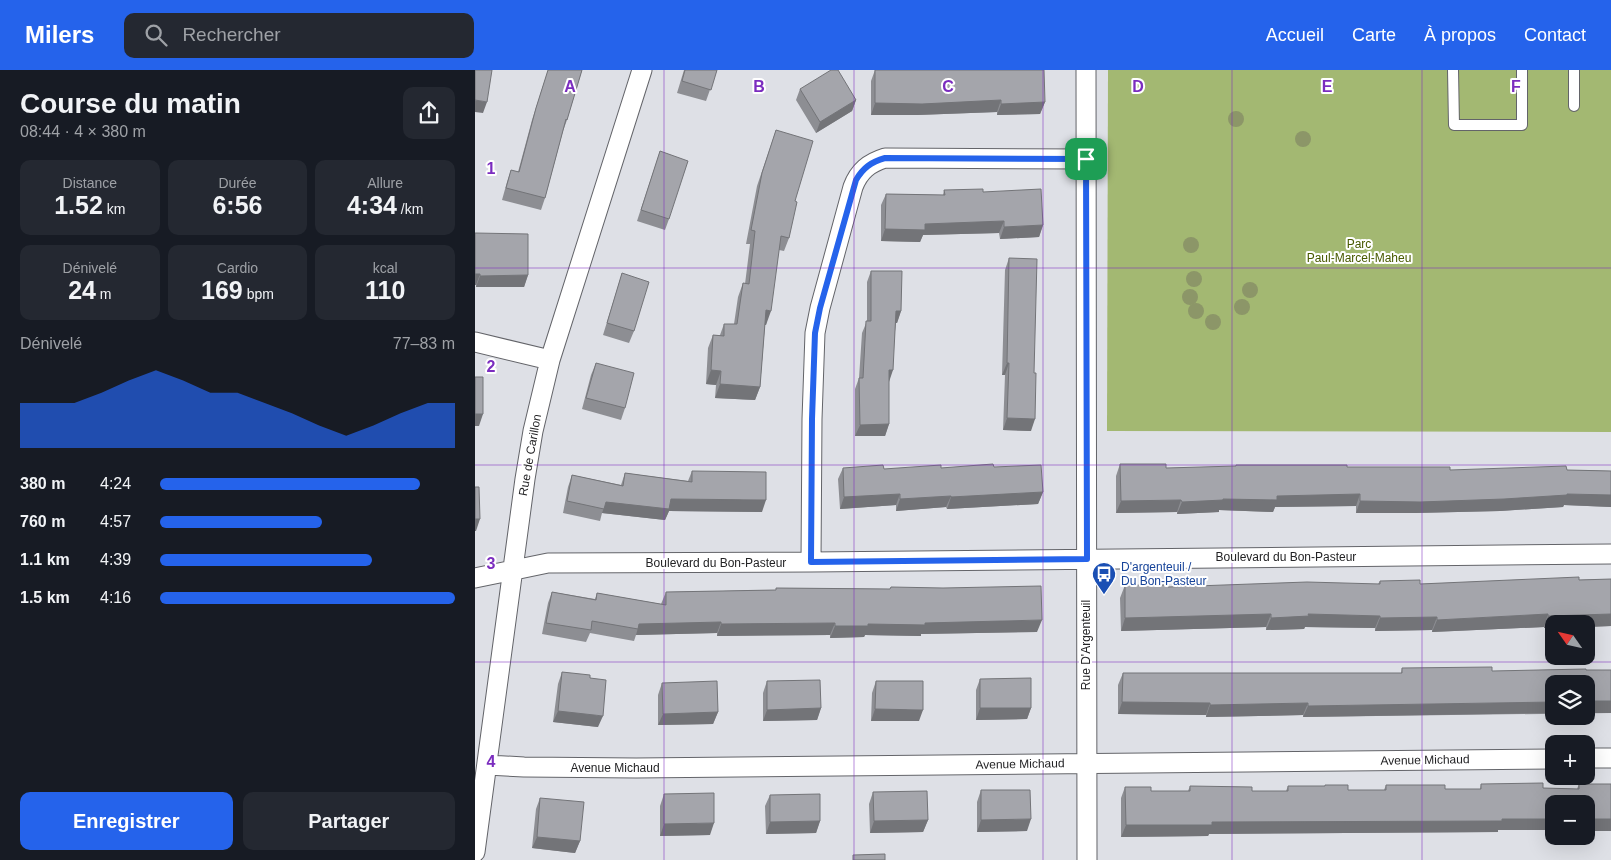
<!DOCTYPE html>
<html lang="fr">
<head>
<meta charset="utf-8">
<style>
	body { margin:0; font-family:Arial,sans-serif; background:#242831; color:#f1f3f6; height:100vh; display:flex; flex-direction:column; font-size:19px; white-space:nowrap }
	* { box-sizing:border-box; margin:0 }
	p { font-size:16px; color:#9ea1a6 }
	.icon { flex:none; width:28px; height:28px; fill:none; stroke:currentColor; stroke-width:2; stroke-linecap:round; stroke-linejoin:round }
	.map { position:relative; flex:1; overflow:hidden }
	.drawer { display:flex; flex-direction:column; background:#171b24; width:475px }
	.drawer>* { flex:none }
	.needle { width:32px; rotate:304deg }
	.buttons { position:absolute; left:1070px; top:545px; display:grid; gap:10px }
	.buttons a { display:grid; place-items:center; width:50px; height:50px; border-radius:10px; background:#171b24; box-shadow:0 5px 20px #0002; font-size:25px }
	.pin { position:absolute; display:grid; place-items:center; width:42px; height:42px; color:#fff; margin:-21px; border-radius:10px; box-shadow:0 2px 8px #0006 }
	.round { display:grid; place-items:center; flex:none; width:52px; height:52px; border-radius:10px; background:#242831 }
	.head { display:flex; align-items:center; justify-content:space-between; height:85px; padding:0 20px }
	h1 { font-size:28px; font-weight:600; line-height:38px }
	.metrics { display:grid; grid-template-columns:repeat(3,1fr); gap:8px; height:85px; padding:5px 20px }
	.metrics div { display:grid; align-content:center; border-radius:10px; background:#242831; text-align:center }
	.metrics b { font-size:25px; font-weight:600 }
	.metrics small { font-size:14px; font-weight:400 }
	.metrics p { font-size:14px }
	.chart { height:140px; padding:10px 20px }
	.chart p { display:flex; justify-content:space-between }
	.chart svg { width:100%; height:90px; margin-top:5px; fill:#2563eb; opacity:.7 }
	.cta { display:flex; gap:10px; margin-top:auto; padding:10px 20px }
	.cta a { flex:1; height:58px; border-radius:10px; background:#2563eb; color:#fff; font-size:20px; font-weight:600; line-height:58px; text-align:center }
	.cta a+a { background:#242831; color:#f1f3f6 }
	ul { padding:0 20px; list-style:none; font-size:16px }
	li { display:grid; grid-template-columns:80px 60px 1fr; align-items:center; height:38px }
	li i { height:12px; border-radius:6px; background:#2563eb }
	header { display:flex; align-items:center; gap:30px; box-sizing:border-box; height:70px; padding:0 25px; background:#2563eb; color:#fff }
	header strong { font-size:24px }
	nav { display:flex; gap:28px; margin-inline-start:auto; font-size:18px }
	.search { width:350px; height:45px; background:#242831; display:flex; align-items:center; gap:12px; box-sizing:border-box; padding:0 18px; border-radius:10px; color:#9ea1a6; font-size:19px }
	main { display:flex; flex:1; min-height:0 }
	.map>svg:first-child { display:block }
	.green { fill:#a3b872 }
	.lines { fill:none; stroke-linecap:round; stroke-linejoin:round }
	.lane-casing { stroke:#636469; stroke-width:12 }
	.street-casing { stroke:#636469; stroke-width:21 }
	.lane { stroke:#fff; stroke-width:10 }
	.street { stroke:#fff; stroke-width:19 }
	.tree { fill:#8c9668 }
	.wall { fill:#8d8e93 }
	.shaded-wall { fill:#737478 }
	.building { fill:#a4a5ab; stroke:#737478 }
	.route-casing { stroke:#fff; stroke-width:10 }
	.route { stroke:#2563eb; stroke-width:6 }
	.grid { fill:none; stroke:#7b2cbf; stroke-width:1; stroke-opacity:0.55 }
	.labels { text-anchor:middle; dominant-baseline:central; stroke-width:4; stroke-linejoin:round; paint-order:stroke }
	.park-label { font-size:12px; fill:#485a00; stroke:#fff }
	.street-label { font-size:12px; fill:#232325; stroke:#fff }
	.transit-label { font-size:12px; fill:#164399; stroke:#fff; text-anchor:start }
	.grid-label { font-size:16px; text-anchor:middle; font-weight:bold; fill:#7b2cbf; stroke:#fff; stroke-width:4; stroke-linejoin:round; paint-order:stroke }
</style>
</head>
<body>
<header>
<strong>Milers</strong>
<div class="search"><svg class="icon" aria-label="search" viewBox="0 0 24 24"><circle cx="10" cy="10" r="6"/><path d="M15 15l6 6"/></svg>Rechercher</div>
<nav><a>Accueil</a><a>Carte</a><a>À propos</a><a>Contact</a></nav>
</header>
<main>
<section class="drawer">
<div class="head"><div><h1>Course du matin</h1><p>08:44 · 4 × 380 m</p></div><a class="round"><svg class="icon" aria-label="share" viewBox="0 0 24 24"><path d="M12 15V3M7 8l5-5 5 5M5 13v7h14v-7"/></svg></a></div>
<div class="metrics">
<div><p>Distance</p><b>1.52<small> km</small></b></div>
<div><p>Durée</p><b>6:56</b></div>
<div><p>Allure</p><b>4:34<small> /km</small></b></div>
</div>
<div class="metrics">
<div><p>Dénivelé</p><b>24<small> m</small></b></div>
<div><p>Cardio</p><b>169<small> bpm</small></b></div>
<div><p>kcal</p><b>110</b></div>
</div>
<div class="chart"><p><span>Dénivelé</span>77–83 m</p>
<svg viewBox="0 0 160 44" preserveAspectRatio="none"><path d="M0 44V22L10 22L20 22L30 17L40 11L50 6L60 11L70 17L80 17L90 22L100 27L110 33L120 38L130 33L140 27L150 22L160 22V44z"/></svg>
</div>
<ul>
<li><b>380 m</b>4:24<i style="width:88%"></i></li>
<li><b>760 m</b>4:57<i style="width:55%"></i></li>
<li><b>1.1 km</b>4:39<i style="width:72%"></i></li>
<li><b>1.5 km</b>4:16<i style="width:100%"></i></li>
</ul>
<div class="cta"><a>Enregistrer</a><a>Partager</a></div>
</section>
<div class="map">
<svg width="1136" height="790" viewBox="0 0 1136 790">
	<rect width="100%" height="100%" fill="#dee0e6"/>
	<path class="green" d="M633 0H1136V362L632 361Z"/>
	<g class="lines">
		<g class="lane-casing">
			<path id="lane" d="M978 0 979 55H1047V0
				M1099 36V0"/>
		</g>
		<g class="street-casing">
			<path id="street" d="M611 0 612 790
				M0 272 75 290
				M336 492 337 349 340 263 345 238 378 117C384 101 394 93 410 88L611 89
				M0 508 73 493 336 492 1136 484
				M1111 688H1136
				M12 695 49 697 161 698 1079 689
				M0 782 50 409 58 361 75 290 167 0"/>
		</g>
		<use href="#lane" class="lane"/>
		<use href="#street" class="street"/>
	</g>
	<g class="tree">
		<circle cx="761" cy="49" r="8"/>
		<circle cx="828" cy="69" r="8"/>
		<circle cx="716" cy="175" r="8"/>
		<circle cx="719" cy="209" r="8"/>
		<circle cx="775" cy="220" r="8"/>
		<circle cx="715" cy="227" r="8"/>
		<circle cx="767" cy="237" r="8"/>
		<circle cx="721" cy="241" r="8"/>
		<circle cx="738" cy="252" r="8"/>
	</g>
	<path class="wall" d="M73 0H107L92 50 88 61 70 128 66 140 27 130 32 112 36 100 43 102 57 50Z
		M209 0H242L231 31 202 23Z
		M400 0 570 32 565 44 522 45V42L442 45H396V11Z
		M325 19 381 30 377 41 341 63 321 30Z
		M301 60 320 131 314 168 309 181 304 180 291 255H290L285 317 280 330 240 328 241 315 231 314 233 278 238 265H245L249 254H259L263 227 268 213 270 214 275 174H271L282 116Z
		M185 81 194 149 190 160 162 151Z
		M469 120 508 122 568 155 564 167 525 169 524 163 448 165 445 172 406 171V135L411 124 468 125Z
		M0 163 53 205 49 217H1V215H0Z
		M534 188 556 361 528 360 530 305H527L530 200Z
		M396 201 426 241 422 253H421L414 311V354L410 366H380V319L384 308 387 263 392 251V212Z
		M147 203 159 261 154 273 128 265Z
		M121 293 150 338 146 350 107 339 116 305Z
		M645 394 691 398 872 397 975 400H1092L1136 401V437L1089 435 1088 437 1025 441 940 443H881V436L800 437 798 442 744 440V442L702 444V442L641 443V406Z
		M519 397 568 422 563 434 472 439 471 437 421 441V435L365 439 363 409 368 398 409 399Z
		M217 401 287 442 194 441 190 450 127 443 125 451 88 443 93 417 97 405 146 415 150 403 213 411Z
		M1136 509V556L1111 557V554L1069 558V557L957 562V560L900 561V558L830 557 829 559 791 560V557L646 561 645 528 650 515 693 517 903 514 905 511 945 514Z
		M416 517 562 562 446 564V566L390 565 389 567 355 568V565L242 566V563L161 565 159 571 115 563 111 572 67 564 73 533 77 522 120 529 122 523 186 534 191 522 301 520V518L415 519Z
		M927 598 1017 601 1136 600V643L828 647V645L731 647V645L643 644V615L648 603H926Z
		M87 602 115 608 123 657 78 652 83 614Z
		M505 609 556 638 552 649 501 650V620Z
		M292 611 346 638 342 650 288 651V623Z
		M401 611 444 651H396L397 623Z
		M187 613 243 642 238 654 183 655V625Z
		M1006 714 1068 718 1102 719 1104 714H1136V761H1111V734H1079V760H1023V762L734 764 733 766 646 767V728L650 717 676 721H713L715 716 777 721H811L813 716 873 720H909L911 715 970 719H1005Z
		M506 720 552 761 502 762V732Z
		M398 722 453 750 448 762 395 763 394 734Z
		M189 724 235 765 185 766V736Z
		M295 725 345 751 341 763 291 764 290 736Z
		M65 728 105 771 100 783 57 778 61 739Z"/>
	<path class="shaded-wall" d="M0 30 12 32 8 43 0 42Z
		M381 30 377 41 341 63 345 52Z
		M526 30 522 42 442 45H396L400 33Z
		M570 32 565 44 522 45 526 34Z
		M529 151 524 163 448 165 445 172 406 171 410 159 450 154Z
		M568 155 564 167 525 169 529 157Z
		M0 204H5L1 215H0Z
		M53 205 49 217H1L5 206Z
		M291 240 296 241 291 255 286 254Z
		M421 241H426L422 253H417Z
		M532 293H534L530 305H527Z
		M236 300 246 301 241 315 231 314Z
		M414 300H418L414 312Z
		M245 314 285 317 280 330 240 328Z
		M0 344H8L4 356H0Z
		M532 348 560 349 556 361 528 360Z
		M414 354 410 366H380L385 355Z
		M568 422 563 434 472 439 476 427Z
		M425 424 421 435 365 439 369 427Z
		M885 424 881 436 800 437 798 442 744 440V442L702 444 707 432 802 426Z
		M1092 424 1136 425V437L1089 435 1088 437 1025 441 940 443H881L885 431Z
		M476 426 471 437 421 441 425 429Z
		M196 429 291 430 287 442 194 441 190 450 127 443 131 432Z
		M706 430 702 442 641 443 646 431Z
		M0 449H5L1 461H0Z
		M796 544 791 557 646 561 650 548Z
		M833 544 905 546 900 558 830 557 829 559 791 560 796 548Z
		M1073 544 1069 557 957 562 962 550Z
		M1136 544V556L1111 557V554H1079V558H1069L1073 546Z
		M962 547 957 560 900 561 905 548Z
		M567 550 562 562 446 564V566L390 565 389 567 355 568 360 556 393 554Z
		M246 552 242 563 161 565 164 554Z
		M360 553 355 565 242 566 246 554Z
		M1111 631H1136V643H1111Z
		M647 632 735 633 731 645 643 644Z
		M1079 632V643L828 647 833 636Z
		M833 633 828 645 731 647 735 635Z
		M346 638 342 650 288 651 292 640Z
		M505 638H556L552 649 501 650Z
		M400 639 448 640 444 651H396Z
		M83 641 128 646 123 657 78 652Z
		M243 642 238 654 183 655 188 644Z
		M556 749 552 761 502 762 506 750Z
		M1027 749H1079V760H1023V762L734 764 733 766 646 767 651 755 737 752Z
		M1111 749H1136V761H1111Z
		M453 750 448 762 395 763 399 751Z
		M345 751 341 763 291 764 295 752Z
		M239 753 235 765 185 766 189 754Z
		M62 767 105 771 100 783 57 778Z"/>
	<path class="building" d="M0 0H17L12 32 0 30Z
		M73 0H107L92 50 91 49 70 128 31 118 36 100 44 102 61 38Z
		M210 0H242L236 20 207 11Z
		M356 0H363L381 30 345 52 325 19Z
		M400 0H569L570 32 526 34V30L447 34 400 33Z
		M301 60 338 71 320 131 322 132 314 168 306 166 296 241 291 240 285 317 245 314 246 301 236 300 238 265 249 266V254H262L268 213 274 214 280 161 276 160 287 103Z
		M185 81 213 91 194 149 166 140Z
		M508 119V122L566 119 568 155 529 157V151L450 154V160L410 159 411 124 470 125 469 120Z
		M0 163 53 164V205L5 206V204H0Z
		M534 188 562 189 559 303H561L560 349 532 348 534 293H532Z
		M396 201H427L426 241H421L418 300H414V354L385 355 384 308H388L391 251H396Z
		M147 203 174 212 159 261 132 253Z
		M121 293 159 303 150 338 111 328Z
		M0 307H8V344H0Z
		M518 394 519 397 566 395 568 422 476 427V426L425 429V424L369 427 368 398 408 395 409 399 466 395V398Z
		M645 394H691V398L761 396V395H872V397H975V400L1091 396 1092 400 1136 401V425L1092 424V425L1029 429 945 432 885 431V424L802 426V430L748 429V430L707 432 706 430 646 431Z
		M217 401 291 402V430L196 429 194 439 131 432 129 439 92 431 97 405 148 416 150 403 217 412Z
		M0 417H4L5 449H0Z
		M1104 507V510L1136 509V544L1073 546V544L962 550V547L905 548V546L833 544 834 546 796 548V544L650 548V515H693V517L832 512 905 514V511L945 510V514Z
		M566 516 567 550 450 553V555L393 554V556H360V553L246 554V552L164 554 163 559 117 551 116 560 71 553 77 522 121 530 122 523 191 535V522L301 520V518L415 519 416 517 468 518Z
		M1017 597V601L1111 599V600H1136V631H1111V614H1079V632L833 636V633L735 635V633L647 632 648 603H927V598Z
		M87 602 115 605V608L131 610 128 646 83 641Z
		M556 608V638H505V609Z
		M345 610 346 638 292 640V611Z
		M242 611 243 642 188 644 187 613Z
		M401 611H448V640L400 639Z
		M1068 713V718L1104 719V714H1136V749H1111V734H1079V749H1027V751L737 752V755H651L650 717H676V721H715V716L777 717V721H813V716H850V715H873V720H911V715H970V719H1006V714Z
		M506 720H555L556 749 506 750Z
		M452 721 453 750 399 751 398 722Z
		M239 723V753L189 754V724Z
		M345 724V751L295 752V725Z
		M65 728 109 732 105 771 62 767Z
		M410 784V790H378V785Z"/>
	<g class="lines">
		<g class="route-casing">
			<path id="route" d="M410 88 611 89 612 489 336 492 337 349 340 263 345 238 381 110C388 98 396 92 410 88Z"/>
		</g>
		<use href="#route" class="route"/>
	</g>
	<path class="grid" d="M189 0V790M379 0V790M568 0V790M757 0V790M947 0V790M0 198H1136M0 395H1136M0 592H1136"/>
	<defs>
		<g id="bus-pin" transform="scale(1.25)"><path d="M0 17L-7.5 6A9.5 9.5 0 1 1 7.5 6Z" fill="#1a4fb4" stroke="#fff"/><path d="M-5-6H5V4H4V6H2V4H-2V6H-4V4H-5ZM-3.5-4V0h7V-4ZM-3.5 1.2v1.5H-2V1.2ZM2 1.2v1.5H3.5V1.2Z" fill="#fff"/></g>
	</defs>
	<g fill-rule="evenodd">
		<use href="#bus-pin" x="629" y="504"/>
	</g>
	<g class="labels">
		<g class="park-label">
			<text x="884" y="174">Parc<tspan x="884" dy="14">Paul-Marcel-Maheu</tspan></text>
		</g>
		<g class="street-label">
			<text transform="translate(55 385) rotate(-80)">Rue de Carillon</text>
			<text x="811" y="487">Boulevard du Bon-Pasteur</text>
			<text x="241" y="493">Boulevard du Bon-Pasteur</text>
			<text transform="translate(611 575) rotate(-90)">Rue D'Argenteuil</text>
			<text transform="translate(950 690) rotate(-1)">Avenue Michaud</text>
			<text transform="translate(545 694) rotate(-1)">Avenue Michaud</text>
			<text x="140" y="698">Avenue Michaud</text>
		</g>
		<g class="transit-label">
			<text x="646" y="497">D'argenteuil /<tspan x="646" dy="14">Du Bon-Pasteur</tspan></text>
		</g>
	</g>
	<g class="grid-label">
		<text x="95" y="22">A</text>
		<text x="284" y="22">B</text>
		<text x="473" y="22">C</text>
		<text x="663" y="22">D</text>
		<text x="852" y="22">E</text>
		<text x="1041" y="22">F</text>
		<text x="16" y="104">1</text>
		<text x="16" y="302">2</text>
		<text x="16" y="499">3</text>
		<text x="16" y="697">4</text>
	</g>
</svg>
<div class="buttons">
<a><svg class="needle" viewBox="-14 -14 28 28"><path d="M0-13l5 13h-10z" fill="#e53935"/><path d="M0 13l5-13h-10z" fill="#9ea1a6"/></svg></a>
<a><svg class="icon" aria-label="layers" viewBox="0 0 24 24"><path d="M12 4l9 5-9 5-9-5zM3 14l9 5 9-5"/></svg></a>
<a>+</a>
<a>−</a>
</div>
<div class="pin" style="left:611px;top:89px;background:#1e9e55"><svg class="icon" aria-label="arrive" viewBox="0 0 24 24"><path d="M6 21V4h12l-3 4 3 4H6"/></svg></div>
</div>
</main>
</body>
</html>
